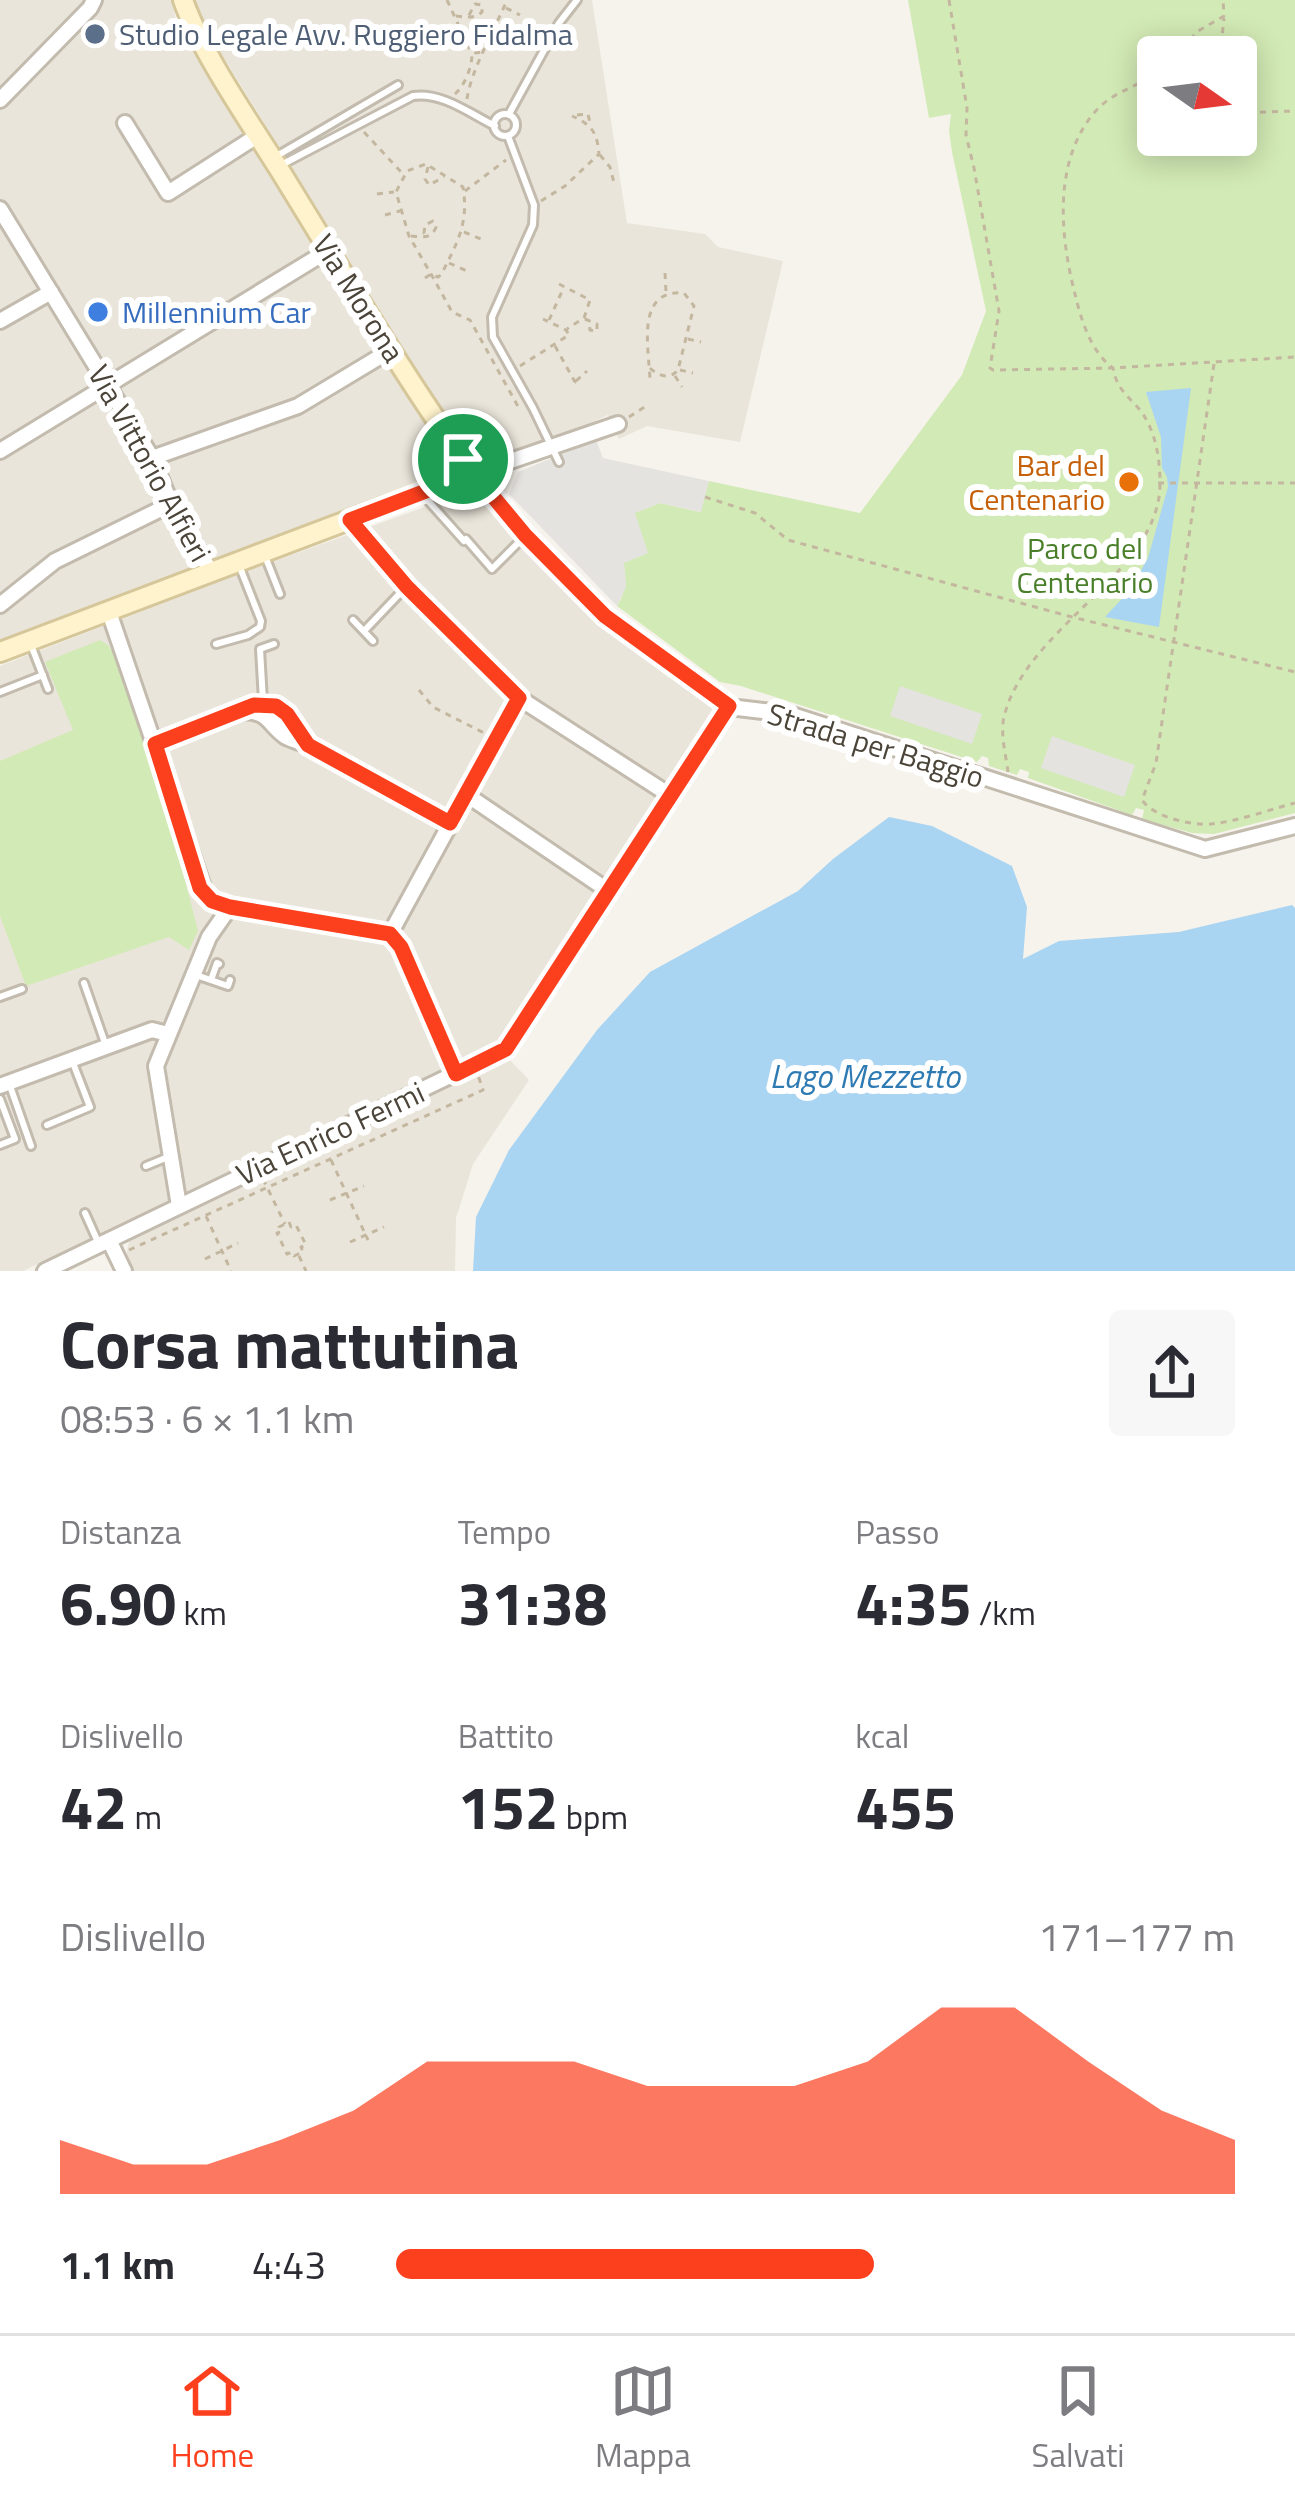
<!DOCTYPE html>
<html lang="it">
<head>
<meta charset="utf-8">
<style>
	body { margin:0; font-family:"Titillium Web",sans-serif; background:#f7f7f7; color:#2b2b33; height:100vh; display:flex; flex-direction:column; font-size:45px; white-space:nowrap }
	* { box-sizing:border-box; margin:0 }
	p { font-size:39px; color:#7c7c81 }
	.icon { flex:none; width:66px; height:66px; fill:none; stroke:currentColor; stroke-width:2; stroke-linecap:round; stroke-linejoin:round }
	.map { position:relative; height:1271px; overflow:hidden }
	.details { display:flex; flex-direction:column; background:#fff; flex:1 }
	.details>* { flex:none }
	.needle { width:78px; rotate:104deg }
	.buttons { position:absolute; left:1137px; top:36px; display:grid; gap:24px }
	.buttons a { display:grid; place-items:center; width:120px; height:120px; border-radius:12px; background:#fff; box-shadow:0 6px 30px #0003; font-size:60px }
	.pin { position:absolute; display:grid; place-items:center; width:102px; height:102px; color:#fff; margin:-51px; border:6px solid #fff; border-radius:50%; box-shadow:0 3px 12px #0007 }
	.round { display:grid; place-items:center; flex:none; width:126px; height:126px; border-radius:12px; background:#f7f7f7 }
	.headline { display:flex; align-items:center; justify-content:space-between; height:204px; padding:0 60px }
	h1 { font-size:66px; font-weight:700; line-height:90px }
	.metrics { display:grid; grid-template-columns:repeat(3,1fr); gap:18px; height:204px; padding:12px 60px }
	.metrics div { display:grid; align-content:center }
	.metrics b { font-size:60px; font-weight:700 }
	.metrics small { font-size:33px; font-weight:400 }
	.metrics p { font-size:33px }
	.chart { height:336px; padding:24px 60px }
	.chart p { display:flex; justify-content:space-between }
	.chart svg { width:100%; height:216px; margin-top:12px; fill:#fc3f1d; opacity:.7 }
	ul { padding:0 60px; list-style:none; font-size:39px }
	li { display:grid; grid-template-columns:192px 144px 1fr; align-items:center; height:90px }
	li i { height:30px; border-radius:15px; background:#fc3f1d }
	.menu { display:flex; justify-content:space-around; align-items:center; height:168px; border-top:3px solid #e1e1e2; background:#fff; font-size:33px; color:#7c7c81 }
	.menu a { display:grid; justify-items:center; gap:6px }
	.menu .active { color:#fc3f1d }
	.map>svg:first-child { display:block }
	.residential { fill:#eae5da }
	.green { fill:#d2eab5; fill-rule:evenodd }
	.parking { fill:#e5e3e0 }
	.water { fill:#a9d4f2 }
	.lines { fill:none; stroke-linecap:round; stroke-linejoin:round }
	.service-casing { stroke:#c2bbae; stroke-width:12 }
	.minor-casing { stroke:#c2bbae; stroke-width:20 }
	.secondary-casing { stroke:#d6c79b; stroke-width:24 }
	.path { stroke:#c4b79f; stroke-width:3; stroke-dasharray:6 6; stroke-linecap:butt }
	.service { stroke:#fff; stroke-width:6 }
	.minor { stroke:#fff; stroke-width:14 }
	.secondary { stroke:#fff3cd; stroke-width:18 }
	.route-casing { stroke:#fff; stroke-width:24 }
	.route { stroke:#fc3f1d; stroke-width:15 }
	.service-dot { fill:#5c6f8a; stroke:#fff; stroke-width:4.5 }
	.shop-dot { fill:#3f7fe0; stroke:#fff; stroke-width:4.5 }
	.food-dot { fill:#e8710a; stroke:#fff; stroke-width:4.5 }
	.labels { text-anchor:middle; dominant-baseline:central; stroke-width:12; stroke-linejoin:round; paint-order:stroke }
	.service-label { font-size:30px; fill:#4e5e75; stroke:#fff; text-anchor:start }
	.street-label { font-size:30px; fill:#4b4439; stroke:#fff }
	.shop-label { font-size:30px; fill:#366cbe; stroke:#fff; text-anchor:start }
	.food-label { font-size:30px; fill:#c56008; stroke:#fff; text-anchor:end }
	.park-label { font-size:30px; fill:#4a7f2a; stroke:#fff }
	.water-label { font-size:33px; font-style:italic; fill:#2e7ab2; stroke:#fff }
</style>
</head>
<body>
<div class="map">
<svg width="1295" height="1271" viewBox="0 0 1295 1271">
	<rect width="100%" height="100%" fill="#f6f3ec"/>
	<path class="residential" d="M0 0H171L178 27 199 56 446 452V466L438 473 0 642Z
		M196 0H592L627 223 705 234 718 247 783 261 740 442 647 426 619 439 608 415 530 450 506 457H497L471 444 452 427 232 71 200 18Z
		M458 495 480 501 602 620 718 707 500 1043 415 1087 23 1271H0V666L233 576Z
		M509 1059 529 1080 473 1164 456 1218 455 1271H133L126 1258 129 1241Z"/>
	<path class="green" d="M908 0H1295V813L1214 834 1192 833 1142 819 1144 810 1136 808 1132 815 1028 778 1029 772 1020 769 1017 775 989 766 988 758 982 756 977 762 741 686 720 682 617 606C626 592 627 579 623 563L647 553 634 513 660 503 700 512 709 481 860 513 962 375 986 311 952 152 949 131 951 114 929 118ZM1158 57H1236V135H1158Z
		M100 640 108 645 113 653 160 782 198 931 189 950 169 937 26 986 0 916V761L73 730 45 662Z"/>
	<path class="parking" d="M596 440 603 458 709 481 701 512 660 503 635 513 648 553 624 563 626 587 617 606 509 494 518 472Z
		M900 686 982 714 972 744 890 716Z
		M1052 736 1135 765 1124 797 1041 768Z"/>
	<path class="water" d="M1191 388 1159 627 1105 617 1130 590 1148 558 1168 487 1167 477 1162 468 1161 437 1146 392Z
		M889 817 932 826 1012 866 1027 907 1023 959 1059 941 1179 932 1292 905 1295 908V1271H473L476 1217 509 1150 597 1030 650 972 798 891 833 859Z"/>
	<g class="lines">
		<g class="service-casing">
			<path id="service" d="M509 114 559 23 577 0
				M494 125a11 11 0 1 1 22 0a11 11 0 1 1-22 0Z
				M508 136 534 205 533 225 492 317 493 337 533 408 559 462
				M275 157 398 85
				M283 164 413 96C442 92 469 113 495 126
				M423 495 464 541 466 539 492 569 523 538
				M265 556 280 594
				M353 620 373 641
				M364 631 404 589
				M216 644 248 635 260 627 261 621 239 565
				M31 645 48 689
				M0 692 43 675
				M263 701 260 649 274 644
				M196 975 228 986 230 980
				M211 980 217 963 219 964
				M84 983 105 1043
				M0 997 22 989
				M10 1086 31 1146
				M0 1099 15 1139 0 1145
				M47 1125 90 1107 73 1063
				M146 1166 168 1157
				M85 1213 98 1242"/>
		</g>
		<g class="minor-casing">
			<path id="minor" d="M0 100 90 8 94 0
				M125 123 168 193 257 136
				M0 209 152 458 171 504 211 572
				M0 321 51 292
				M0 451 329 250
				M152 458 298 406 391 350
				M487 469 618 424
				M481 482 525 535 605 616 729 707 789 714 1205 849 1295 826
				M350 520 407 587 519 698 671 796
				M0 605 55 561 171 504
				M109 612 206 896 212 901 230 907 390 934 401 947 456 1074
				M240 711C271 711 266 723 286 737 289 739 305 744 308 745L450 823
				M155 744 263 704C288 708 295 725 308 745
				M467 795 610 892
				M390 934 519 698
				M0 1086 152 1030 168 1034
				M179 1206 156 1066 209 937 230 907
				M109 1240 124 1271
				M45 1271 506 1049 729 707"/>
		</g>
		<g class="secondary-casing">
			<path id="secondary" d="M183 0C202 54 248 119 279 169 339 266 397 365 463 459
				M460 478 469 485 477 484 487 472C486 458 476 452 463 459
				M0 652 460 478"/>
		</g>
		<path class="path" d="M447 0 470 50 476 53 481 52
			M949 0 967 108 966 135 974 168 999 311 990 368 993 370 1113 368 1295 357
			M506 8 520 15
			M456 16C465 17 475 19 482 12V5L475 4 468 17
			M1174 57 1198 31 1224 16 1223 0
			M1220 57 1224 18
			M455 94C465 85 472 67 472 54
			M467 99C471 70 495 29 507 0
			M1236 113 1295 111
			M577 115 588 114 590 123
			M364 132 402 173
			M600 155 610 167 614 183
			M428 167 425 179 429 185 444 177
			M465 191 506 160
			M377 194 394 192
			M541 201 565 186 599 154C597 132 592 125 572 116
			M385 215 400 211
			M464 232 483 240
			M411 236C422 237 432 239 436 227L433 221 425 225 424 233 427 237
			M449 263 469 272
			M665 273 666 292
			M425 278 431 274 438 277 441 275C457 243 469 224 463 187L426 164 407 171 396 192 409 236 431 274 452 312 470 320 520 410
			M559 284 590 300 584 318 567 329
			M585 319 597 324V331L590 330 589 321
			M549 320 564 287
			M688 339 701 342
			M555 346 575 382 572 385
			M1214 364 1156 763 1142 800C1153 817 1193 826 1211 824 1239 821 1268 810 1295 803
			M520 366 569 335 566 330 543 319
			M650 368C658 376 670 380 678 370L694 306 684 293C635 289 649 348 650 380
			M680 370 693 373
			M675 376 682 387
			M576 381 587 371
			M629 417 646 406
			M1158 483H1295
			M705 497 755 513 788 540 1072 617 1295 672
			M419 690 433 707 486 734
			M1008 772C1006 755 1000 734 1004 717 1025 628 1160 573 1160 484 1160 462 1157 440 1147 421 1136 399 1118 396 1113 368 1091 352 1081 320 1075 294 1060 236 1053 162 1094 113 1111 92 1137 87 1158 73
			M331 1160 368 1240
			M263 1179 285 1224
			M330 1200 364 1186
			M206 1216 231 1271
			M289 1222 291 1227 296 1225 306 1245 301 1247 303 1252 294 1256 292 1252 287 1254 277 1233 281 1232 279 1227Z
			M350 1242 384 1227
			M129 1250 483 1090 478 1075
			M299 1256 306 1271
			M205 1259 238 1243"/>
		<use href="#service" class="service"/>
		<use href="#minor" class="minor"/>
		<use href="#secondary" class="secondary"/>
	</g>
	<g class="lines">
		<g class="route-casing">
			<path id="route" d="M475 455C488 460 491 472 481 482L525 535 605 616 729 706 506 1049 456 1074 401 947 390 934 230 907 212 901 200 888 155 744 254 705 276 706 287 714 308 745 450 823 519 698 407 587 350 520 460 478 459 464 467 457Z"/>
		</g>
		<use href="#route" class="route"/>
	</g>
	<circle class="service-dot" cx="95" cy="34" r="12"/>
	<circle class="shop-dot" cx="98" cy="312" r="12"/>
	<circle class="food-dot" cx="1129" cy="482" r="12"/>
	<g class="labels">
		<g class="service-label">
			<text x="119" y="34">Studio Legale Avv. Ruggiero Fidalma</text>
		</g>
		<g class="street-label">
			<text transform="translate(359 298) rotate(58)">Via Morona</text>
			<text transform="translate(150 463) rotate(61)">Via Vittorio Alfieri</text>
			<text transform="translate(876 745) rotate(17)">Strada per Baggio</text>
			<text transform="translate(330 1133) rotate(-25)">Via Enrico Fermi</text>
		</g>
		<g class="shop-label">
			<text x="122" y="312">Millennium Car</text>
		</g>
		<g class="food-label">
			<text x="1105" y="465">Bar del<tspan x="1105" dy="34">Centenario</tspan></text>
		</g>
		<g class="park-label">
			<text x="1085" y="548">Parco del<tspan x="1085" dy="34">Centenario</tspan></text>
		</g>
		<g class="water-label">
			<text x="865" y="1076">Lago Mezzetto</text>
		</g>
	</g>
</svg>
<div class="buttons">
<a><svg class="needle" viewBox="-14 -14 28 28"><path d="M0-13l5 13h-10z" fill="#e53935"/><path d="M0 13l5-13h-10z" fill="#7c7c81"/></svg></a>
</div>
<div class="pin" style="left:463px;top:459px;background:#1e9e55"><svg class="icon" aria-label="arrive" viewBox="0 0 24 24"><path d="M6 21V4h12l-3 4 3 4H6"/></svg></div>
</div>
<section class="details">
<div class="headline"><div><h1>Corsa mattutina</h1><p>08:53 · 6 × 1.1 km</p></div><a class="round"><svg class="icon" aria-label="share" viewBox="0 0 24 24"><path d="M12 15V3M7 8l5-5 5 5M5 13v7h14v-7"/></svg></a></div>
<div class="metrics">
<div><p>Distanza</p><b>6.90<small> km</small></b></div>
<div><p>Tempo</p><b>31:38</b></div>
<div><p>Passo</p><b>4:35<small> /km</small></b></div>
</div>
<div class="metrics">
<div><p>Dislivello</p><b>42<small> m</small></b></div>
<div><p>Battito</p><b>152<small> bpm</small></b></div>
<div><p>kcal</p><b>455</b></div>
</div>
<div class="chart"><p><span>Dislivello</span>171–177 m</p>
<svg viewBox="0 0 160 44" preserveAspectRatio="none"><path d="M0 44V33L10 38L20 38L30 33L40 27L50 17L60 17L70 17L80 22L90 22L100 22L110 17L120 6L130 6L140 17L150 27L160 33V44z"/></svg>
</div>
<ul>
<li><b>1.1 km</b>4:43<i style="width:57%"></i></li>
</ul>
</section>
<nav class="menu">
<a class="active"><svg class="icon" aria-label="home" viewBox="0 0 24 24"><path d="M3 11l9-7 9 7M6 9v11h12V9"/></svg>Home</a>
<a><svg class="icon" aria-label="map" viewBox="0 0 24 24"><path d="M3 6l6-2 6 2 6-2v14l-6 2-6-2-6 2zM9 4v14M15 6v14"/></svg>Mappa</a>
<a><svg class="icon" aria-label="saved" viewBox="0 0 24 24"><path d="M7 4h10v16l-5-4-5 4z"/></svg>Salvati</a>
</nav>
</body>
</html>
